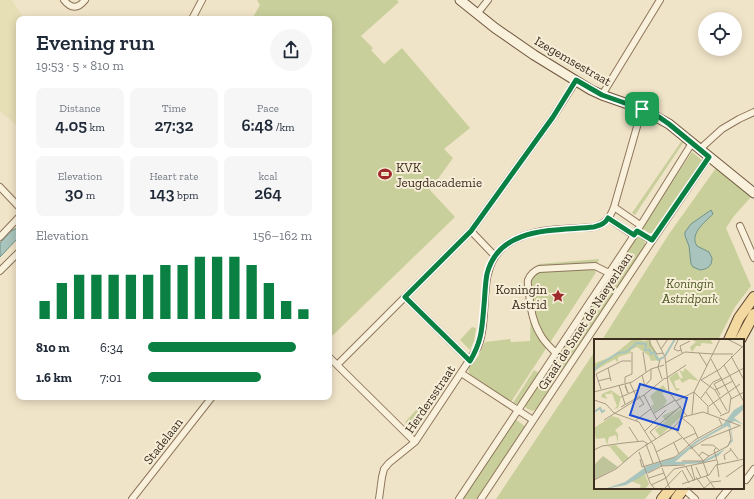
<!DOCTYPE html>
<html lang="en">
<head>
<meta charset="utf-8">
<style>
	body { margin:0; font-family:"Zilla Slab",serif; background:#f6f6f7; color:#1f2937; height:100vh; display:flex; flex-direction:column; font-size:15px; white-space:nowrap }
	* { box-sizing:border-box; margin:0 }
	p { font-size:13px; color:#747a83 }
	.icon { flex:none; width:22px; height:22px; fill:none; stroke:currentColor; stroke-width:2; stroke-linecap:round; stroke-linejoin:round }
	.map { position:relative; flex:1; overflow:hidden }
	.sheet { position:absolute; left:16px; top:16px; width:316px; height:384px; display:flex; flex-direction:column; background:#fff; border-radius:8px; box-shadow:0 2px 10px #0003 }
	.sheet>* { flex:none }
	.tools { position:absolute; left:698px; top:12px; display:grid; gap:8px }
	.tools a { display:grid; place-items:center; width:44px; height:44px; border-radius:50%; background:#fff; box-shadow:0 2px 10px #0003; font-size:20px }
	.pin { position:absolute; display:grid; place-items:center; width:34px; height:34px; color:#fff; margin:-17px; border-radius:8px; box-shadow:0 2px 6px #0006 }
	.round { display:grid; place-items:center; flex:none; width:42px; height:42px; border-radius:21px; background:#f6f6f7 }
	.headline { display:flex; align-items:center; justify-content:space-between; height:68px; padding:0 20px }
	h1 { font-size:22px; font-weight:600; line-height:30px }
	.stats { display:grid; grid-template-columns:repeat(3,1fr); gap:6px; height:68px; padding:4px 20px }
	.stats div { display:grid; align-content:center; border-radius:8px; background:#f6f6f7; text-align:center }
	.stats b { font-size:17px; font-weight:600 }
	.stats small { font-size:11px; font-weight:400 }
	.stats p { font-size:11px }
	.chart { height:112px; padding:8px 20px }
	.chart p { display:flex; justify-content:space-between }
	.chart svg { width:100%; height:72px; margin-top:4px; stroke:#0b8043; stroke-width:6 }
	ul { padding:0 20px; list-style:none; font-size:13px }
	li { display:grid; grid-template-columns:64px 48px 1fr; align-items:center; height:30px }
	li i { height:10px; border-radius:5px; background:#0b8043 }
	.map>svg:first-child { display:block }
	.farmland { fill:#e6deb5 }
	.green { fill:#c9cf9b }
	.water { fill:#a9c4bc; stroke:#6f938a }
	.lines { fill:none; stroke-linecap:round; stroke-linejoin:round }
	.street-casing { stroke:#8d765c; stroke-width:8 }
	.secondary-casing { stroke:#6f573f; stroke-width:11 }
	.primary-casing { stroke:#5b4430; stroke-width:12 }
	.street { stroke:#faf1dc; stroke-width:6 }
	.secondary { stroke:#faf1dc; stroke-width:9 }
	.primary { stroke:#f3d9a0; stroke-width:10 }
	.route-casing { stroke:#fff; stroke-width:8 }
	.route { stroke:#0b8043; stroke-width:5 }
	.labels { text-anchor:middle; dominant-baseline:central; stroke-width:4; stroke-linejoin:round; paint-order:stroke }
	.street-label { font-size:13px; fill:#3d2e20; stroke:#f7eed8 }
	.poi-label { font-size:13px; fill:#3d2e20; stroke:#f7eed8; text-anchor:start }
	.park-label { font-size:13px; font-style:italic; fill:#4d5a26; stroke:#f7eed8 }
	.inset-river { fill:none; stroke:#a9c4bc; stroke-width:2 }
	.inset-road { fill:none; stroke:#a89b85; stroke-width:1 }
	.view { fill:#1d4ed8; fill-opacity:0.15; stroke:#1d4ed8; stroke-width:2 }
	.inset-edge { fill:none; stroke:#3d2e20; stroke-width:2 }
</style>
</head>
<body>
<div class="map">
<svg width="754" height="499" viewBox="0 0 754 499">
	<rect width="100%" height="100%" fill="#f0e4c8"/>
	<path class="farmland" d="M0 0H12L24 19H19V127L0 111Z"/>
	<path class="green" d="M257 0H397L399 2 361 36 373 48 371 50 384 64 402 48 470 128 444 149 453 158 430 190 455 217 329 339V19H252L260 5Z
		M683 139 685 140 635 215 632 213Z
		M692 152 703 161 654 233H649L643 229V225Z
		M716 168 751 197 734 216 726 228 751 286 735 307 718 340H602L669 234Z
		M638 236 644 240 646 246 562 373 550 365 636 237Z
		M599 259 595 274 511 402 470 375C466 368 472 362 476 357H478L485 342 510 339 511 342 530 341 531 305 529 284 534 269 539 264Z
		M472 327 476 328 474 341 470 350 460 340Z
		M595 351V488H654L645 499H496Z
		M534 370 540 374 521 402 516 404 513 403Z
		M543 376 555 384 537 409 532 411 526 408 525 404Z
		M418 408 425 415 414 431 405 422Z
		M515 419 526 427 478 499H462Z"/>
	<path class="water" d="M711 210 713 214C705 222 689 234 697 246L709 252 712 258C712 266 708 269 700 270L693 267 691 264 689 246 685 236V232L691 224Z
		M19 227V237L0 257V243L11 231Z"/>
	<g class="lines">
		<g class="street-casing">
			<path id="street" d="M64 0C71 9 78 9 85 0
				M477 14 488 0
				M192 19 202 0
				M602 95 660 0
				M700 149 722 129 739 119 754 112
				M0 187 19 207
				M614 207 640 225
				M608 218 633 235
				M740 226 754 258
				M471 231 495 256
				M637 231 652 241
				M0 237 19 217
				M0 271 19 252
				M405 297 470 361
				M556 353C550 347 544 342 540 334 532 321 530 307 529 292 529 288 527 284 528 280 530 275 534 271 539 269L595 266 609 273
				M329 357 415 442
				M337 365 471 231 553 117 576 81
				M461 373 533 420
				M743 478 746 480 754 469
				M683 488 695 499
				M132 499 212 397
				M379 499 382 477 384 469 389 463 415 442 478 347C484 332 484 312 485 296 486 289 486 281 488 274 499 226 555 230 594 227 605 224 610 218 614 207L642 109
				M459 499 637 231 692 143
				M481 499 652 241 709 157
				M720 499 729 488"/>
		</g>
		<g class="secondary-casing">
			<path id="secondary" d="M460 0 495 28 534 55 591 90 602 95 642 109 669 124 754 193"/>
		</g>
		<g class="primary-casing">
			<path id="primary" d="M729 340 739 318 754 297
				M740 340 754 314
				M662 499 671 488
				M676 499 684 488"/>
		</g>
		<use href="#street" class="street"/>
		<use href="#secondary" class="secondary"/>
		<use href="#primary" class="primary"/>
	</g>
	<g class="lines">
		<g class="route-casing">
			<path id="route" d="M576 80 602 95 642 109 659 117 669 124 709 157 652 240 637 231 634 235 608 218C605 224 600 225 594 227 554 231 499 226 487 274 485 284 485 295 484 305 482 328 482 341 470 361L405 297 471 231 553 117Z"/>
		</g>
		<use href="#route" class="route"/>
	</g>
	<defs>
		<g id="stadium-bare" transform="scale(1.08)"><path d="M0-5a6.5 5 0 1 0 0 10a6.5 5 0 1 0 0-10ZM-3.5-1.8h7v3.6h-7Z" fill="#9e2a2b" stroke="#f7eed8" stroke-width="2.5" paint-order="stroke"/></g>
		<g id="sight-bare" transform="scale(1.08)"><path d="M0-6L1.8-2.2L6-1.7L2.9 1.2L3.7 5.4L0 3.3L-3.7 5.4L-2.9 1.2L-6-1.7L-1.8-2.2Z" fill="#9e2a2b" stroke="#f7eed8" stroke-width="2.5" paint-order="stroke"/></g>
	</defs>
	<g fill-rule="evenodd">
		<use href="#stadium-bare" x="385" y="174"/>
		<use href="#sight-bare" x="558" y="296"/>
	</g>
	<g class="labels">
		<g class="street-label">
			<text transform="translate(573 61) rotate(30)">Izegemsestraat</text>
			<text transform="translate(585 321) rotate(-57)">Graaf de Smet de Naeyerlaan</text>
			<text transform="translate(430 399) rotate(-56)">Herdersstraat</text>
			<text transform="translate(163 441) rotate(-52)">Stadelaan</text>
		</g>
		<g class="poi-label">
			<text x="396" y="167">KVK<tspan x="396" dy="15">Jeugdacademie</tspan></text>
			<text x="547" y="289" text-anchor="end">Koningin<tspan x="547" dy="15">Astrid</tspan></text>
		</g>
		<g class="park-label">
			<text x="690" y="283">Koningin<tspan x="690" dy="15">Astridpark</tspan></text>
		</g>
	</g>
	<g transform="translate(594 339)">
		<rect width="150" height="150" fill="#f0e4c8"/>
		<path d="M39 0 51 2 55 0 66 21 57 22 55 17 43 8 37 11V14L24 18V24L21 20 0 32 1 24 17 18ZM97 0H116L119 5 107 4V7H102L98 13 96 8 102 3ZM91 29 105 42 95 40 88 44 86 40 80 42 82 49 87 50 82 52 75 39 83 33 86 39H89L85 31 89 33ZM69 46 73 51 68 54 73 62 70 67 60 73 57 67 60 65 56 57ZM17 51 27 58 24 69 20 70 23 67 17 52V55H11L13 60 7 58 8 55ZM87 68 75 79 88 69V77L66 97 61 91 71 83 63 88 72 82 68 77ZM18 77 25 79 29 85 21 91 24 95V105L22 96 15 98 13 106 11 99 2 100 0 89ZM22 106 35 119 29 124 16 108 13 107ZM50 134 55 145 51 150H45L47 146 37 142Z" fill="#c9cf9b"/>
		<path d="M9 117 24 128 0 141V126Z" fill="#bfc49a"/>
		<path d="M150 65V70L140 79 150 86 141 82 136 84 139 102 124 117 109 124 66 127 32 146 10 150 31 143 53 127 82 118 102 102 127 88 140 71ZM133 87 136 89 138 100 131 110 109 122 81 123 104 103Z" fill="#a9c4bc" fill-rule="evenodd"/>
		<path class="inset-river" d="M71 17 81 0M0 32 5 26 24 14 32 13 43 4 52 5 51 11H56L57 15 60 13 64 21 70 18M0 73 6 69 8 73 11 71"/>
		<path class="inset-road" d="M56 0V6L63 15 69 14M62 0 71 18 75 53 93 77M133 0 149 8M84 1 80 10 84 12 87 11M67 10 74 0M49 13 52 33M88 14 86 7 96 2M105 14 113 27M119 15H139M137 17 150 41M117 20 137 58 135 73 126 77M66 21 64 28 68 40M71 24 91 13 119 15M130 26 150 63M14 29 17 42M48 36 51 47 57 40V30M71 40 92 26M107 41 126 30 149 7M107 41 121 51 133 72M4 42 16 39M31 44V38L38 35V13M36 44 43 59M31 45 34 54 31 47M120 45 150 29M120 45 126 56M25 46 31 65M7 50 2 35 28 22H37M121 51 139 42M0 53 38 43 57 30 70 26M112 53 127 75M50 56 63 81M27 58 43 51M107 59 119 43 128 39M137 60 150 53M0 61 12 65 20 74 45 83 60 107M82 62 100 53 114 67V75M115 67 146 45M27 68 46 57M45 68 50 65 46 59M60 74 81 61M98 75 100 53 126 0M88 79 99 88 104 99M10 81 50 56 71 39M41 82 57 70M35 88 44 102M79 88 108 120 114 137M51 92 72 71M62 100 56 93 87 67M89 100 102 94M80 104 85 115M52 105 59 124M107 106H119L126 112M60 107 68 128M122 109 120 111 124 125M136 109 144 120M96 110 112 100 145 87M0 111 8 107 30 104 49 102 54 105M45 113 56 144 61 150M62 113 88 99M105 117 108 113 115 117M115 117 134 107 137 100 135 90M46 120 48 128 81 118 101 101 128 86 125 80M131 121 130 116 137 111M88 122H109L115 117M123 125 125 138M97 126 101 141M92 128 100 142M102 128 107 139M68 129 76 150M80 130 122 121M88 131 95 144M54 134 68 127 91 126M112 137 121 150M102 138 110 149M132 138 149 126M55 139 70 134M0 141 22 130 43 112 79 89 89 78 109 73 147 87M88 145 115 136 122 126 150 120M57 146 72 139 80 130M93 149 106 150M70 150 87 132M109 150 117 143 127 142"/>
		<path class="view" d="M46 45 93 59 84 91 36 76Z"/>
		<rect width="150" height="150" class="inset-edge"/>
	</g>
</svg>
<div class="tools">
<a><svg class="icon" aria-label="locate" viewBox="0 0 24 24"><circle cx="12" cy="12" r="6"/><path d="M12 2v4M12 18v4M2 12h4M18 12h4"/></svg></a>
</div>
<div class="pin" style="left:642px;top:109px;background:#1e9e55"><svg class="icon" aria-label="arrive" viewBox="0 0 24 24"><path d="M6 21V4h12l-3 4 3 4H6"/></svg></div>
<section class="sheet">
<div class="headline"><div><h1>Evening run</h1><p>19:53 · 5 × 810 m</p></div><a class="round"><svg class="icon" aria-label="share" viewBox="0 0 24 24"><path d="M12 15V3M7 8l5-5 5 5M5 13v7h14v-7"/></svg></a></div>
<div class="stats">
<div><p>Distance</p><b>4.05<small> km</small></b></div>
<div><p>Time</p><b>27:32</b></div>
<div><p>Pace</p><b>6:48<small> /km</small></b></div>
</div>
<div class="stats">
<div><p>Elevation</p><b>30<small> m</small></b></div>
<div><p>Heart rate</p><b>143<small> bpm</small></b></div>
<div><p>kcal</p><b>264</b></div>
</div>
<div class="chart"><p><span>Elevation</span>156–162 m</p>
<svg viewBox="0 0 160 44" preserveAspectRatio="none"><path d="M5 44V33M15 44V22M25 44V17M35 44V17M45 44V17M55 44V17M65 44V17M75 44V11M85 44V11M95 44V6M105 44V6M115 44V6M125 44V11M135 44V22M145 44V33M155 44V38"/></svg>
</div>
<ul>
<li><b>810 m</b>6:34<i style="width:90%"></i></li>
<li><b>1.6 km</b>7:01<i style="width:69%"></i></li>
</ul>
</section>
</div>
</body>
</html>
